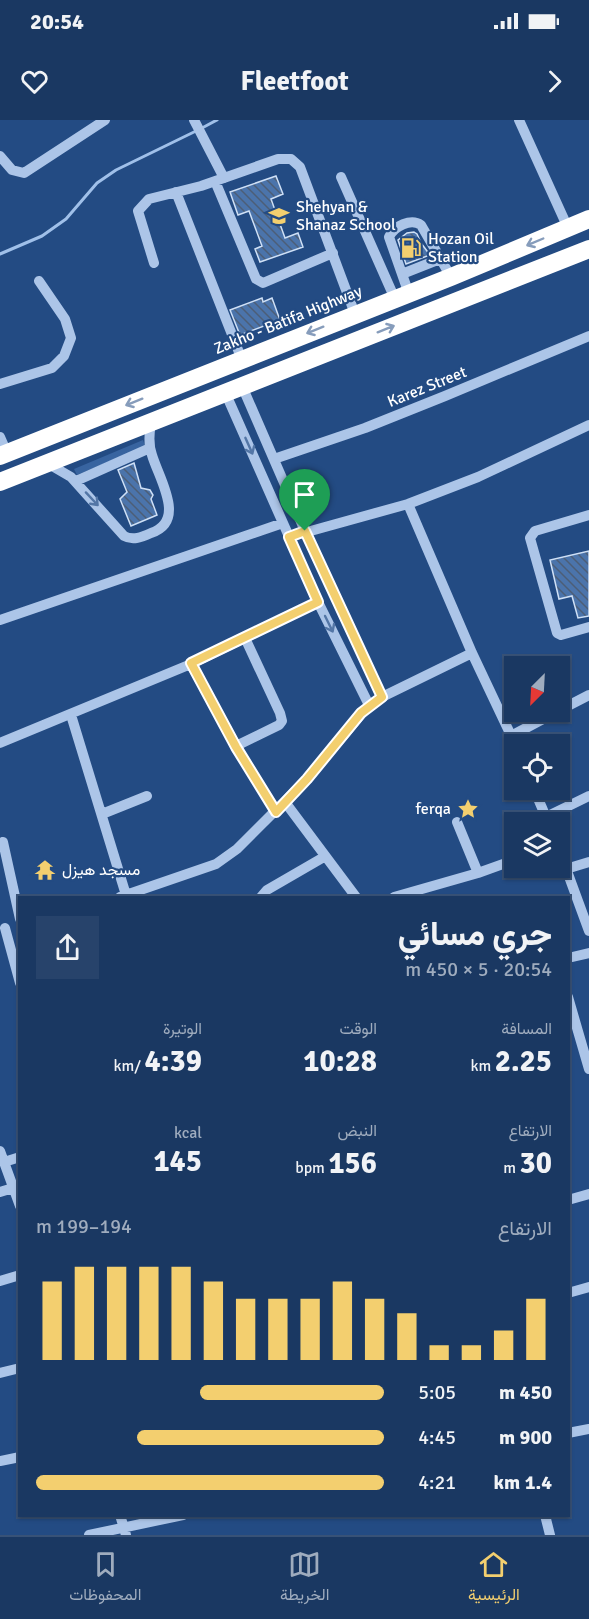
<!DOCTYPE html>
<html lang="ar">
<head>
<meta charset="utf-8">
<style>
	body { margin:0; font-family:Signika,Vazirmatn,sans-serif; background:#27436b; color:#f1f3f6; direction:rtl; height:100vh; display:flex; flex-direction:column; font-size:22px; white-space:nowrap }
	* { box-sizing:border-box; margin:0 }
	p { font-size:20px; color:#9facbe }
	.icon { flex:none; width:33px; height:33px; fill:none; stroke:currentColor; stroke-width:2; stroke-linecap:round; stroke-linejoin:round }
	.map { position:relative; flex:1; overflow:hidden; direction:ltr }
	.sheet { position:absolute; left:18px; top:776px; width:552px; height:621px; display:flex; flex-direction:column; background:#1a3862; border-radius:0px; box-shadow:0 2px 4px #0004,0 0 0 2px #385277; direction:rtl }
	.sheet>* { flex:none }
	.needle { width:39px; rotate:204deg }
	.fabs { position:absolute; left:504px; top:536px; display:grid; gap:12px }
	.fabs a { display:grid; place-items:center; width:66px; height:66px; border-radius:0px; background:#1a3862; box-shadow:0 2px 4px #0004,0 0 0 2px #385277; font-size:30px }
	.pin { position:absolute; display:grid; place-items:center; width:51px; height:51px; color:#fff; margin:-62px -26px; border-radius:50% 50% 50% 0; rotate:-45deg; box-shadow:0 0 6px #0007 }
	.pin .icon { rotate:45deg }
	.round { display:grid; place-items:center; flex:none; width:63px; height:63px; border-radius:0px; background:#27436b }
	.summary { display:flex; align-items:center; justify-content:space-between; height:102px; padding:0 18px }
	h1 { font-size:33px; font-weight:800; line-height:45px }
	.metrics { display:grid; grid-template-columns:repeat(3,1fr); gap:9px; height:102px; padding:6px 18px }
	.metrics div { display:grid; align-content:center }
	.metrics b { font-size:30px; font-weight:800 }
	.metrics small { font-size:16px; font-weight:400 }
	.metrics p { font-size:16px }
	.chart { height:168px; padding:12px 18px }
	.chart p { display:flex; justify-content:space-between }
	.chart svg { width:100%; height:108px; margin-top:6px; stroke:#f3cf6f; stroke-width:6 }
	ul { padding:0 18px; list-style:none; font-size:20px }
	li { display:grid; grid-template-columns:96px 72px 1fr; align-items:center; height:45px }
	li i { height:15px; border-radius:8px; background:#f3cf6f }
	.status { display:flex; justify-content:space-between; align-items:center; height:42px; padding:0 30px; background:#1a3862; direction:ltr }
	.status svg { height:16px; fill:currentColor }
	header { display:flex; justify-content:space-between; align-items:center; height:78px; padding:0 18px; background:#1a3862; font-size:27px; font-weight:800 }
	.tab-bar { display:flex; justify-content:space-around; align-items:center; height:84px; border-top:2px solid #385277; background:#1a3862; font-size:16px; color:#9facbe }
	.tab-bar a { display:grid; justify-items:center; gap:3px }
	.tab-bar .active { color:#f3cf6f }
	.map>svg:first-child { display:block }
	.green { fill:#3864a0 }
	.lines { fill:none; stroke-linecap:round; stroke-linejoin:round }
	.stream { stroke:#a0c0e9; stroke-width:3 }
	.building { fill:url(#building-back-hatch); stroke:#cfe0f6; stroke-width:1.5 }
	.minor { stroke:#acc5e8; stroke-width:10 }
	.highway { stroke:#fff; stroke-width:18 }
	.oneway { stroke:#869cbb }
	.oneway2 { stroke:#5376a6 }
	.route-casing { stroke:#fff; stroke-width:12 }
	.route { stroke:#f3cf6f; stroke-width:8 }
	.labels { text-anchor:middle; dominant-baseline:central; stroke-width:4.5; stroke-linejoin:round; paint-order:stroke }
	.poi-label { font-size:16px; fill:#fff; stroke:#234b83; text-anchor:start }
	.street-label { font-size:16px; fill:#fff; stroke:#234b83 }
</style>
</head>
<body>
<div class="status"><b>20:54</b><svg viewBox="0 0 49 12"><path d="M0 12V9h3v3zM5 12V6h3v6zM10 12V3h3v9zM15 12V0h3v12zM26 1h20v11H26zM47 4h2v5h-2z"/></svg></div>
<header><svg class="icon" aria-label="forward" viewBox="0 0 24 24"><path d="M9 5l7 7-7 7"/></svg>Fleetfoot<svg class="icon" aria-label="heart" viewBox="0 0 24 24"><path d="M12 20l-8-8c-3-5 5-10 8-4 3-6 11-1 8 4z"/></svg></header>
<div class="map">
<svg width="589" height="1415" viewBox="0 0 589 1415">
	<defs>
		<pattern id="building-back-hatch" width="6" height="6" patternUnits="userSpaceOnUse" patternTransform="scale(1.5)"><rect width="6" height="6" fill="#4b74ab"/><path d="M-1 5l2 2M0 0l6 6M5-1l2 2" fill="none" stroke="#4c5e77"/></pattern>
	</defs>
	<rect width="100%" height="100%" fill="#234b83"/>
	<path class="green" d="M143 320 145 326 77 355 74 349Z"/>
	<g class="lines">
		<path class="stream" d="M202 8 217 0
			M0 134 42 116 66 99 97 63 116 50 196 11"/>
	</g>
	<path class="building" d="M276 56 283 74 271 79 285 118 298 113 303 127 260 142 255 129 262 126 249 91 238 95 230 72Z
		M414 112 417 114 421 123 430 135 406 144 398 120 407 113Z
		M262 178 263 182 272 178 280 200 240 215 230 190Z
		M134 343 141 368 150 370 153 375 151 379 157 395 131 406 120 379 127 372 118 350Z
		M589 431V496L578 498 572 476 559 479 550 440Z"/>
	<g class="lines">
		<path class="minor" d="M194 0 224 58
			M519 0 568 108
			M0 36 12 50 24 53 105 0
			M341 57 395 179
			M215 61 256 159 263 163 333 133
			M176 72 242 240
			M154 143 138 91 149 79 201 66 278 39H291L300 47 355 194
			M402 154 440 139
			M409 174 389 117C394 106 411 98 421 105L451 157
			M0 264 52 248 64 236 71 218 65 199 39 161
			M242 266 305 411 382 577
			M225 272 318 482 369 585
			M0 317 7 333
			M274 339 365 308 445 276 589 216
			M47 343 71 357 124 416C133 421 142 417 151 413 187 401 159 359 152 335 148 324 149 314 151 303
			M76 361 150 328
			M408 384 472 533 515 624
			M589 395 535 411 530 418 557 513 561 515 589 507
			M289 417 408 384 478 357 589 305
			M0 500 283 403
			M191 544 236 626 276 692
			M560 590 589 575
			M71 595 126 775
			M511 616 558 591
			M0 623 191 544 318 482
			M236 626 279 605 282 601 280 593 245 518
			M534 669 548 702
			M285 682 356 777
			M102 694 147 676
			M546 697 589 676
			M457 702 478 753
			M3 722 20 799
			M560 732 589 811
			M566 749 589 742
			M120 777 216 744 237 729 307 659 369 585 382 577 472 533
			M261 777 267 770 324 737
			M394 777 478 753 514 740
			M5 808 20 863
			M568 838 589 833
			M568 877 589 949
			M0 1031 20 1086
			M4 1042 20 1037
			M0 1072 13 1068
			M568 1080 589 1074
			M0 1161 20 1155
			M568 1173 589 1167
			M0 1253 20 1248
			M568 1313 589 1309
			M0 1341 20 1337
			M120 1395 126 1415
			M545 1395 550 1415
			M89 1415 183 1395"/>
		<path class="highway" d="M0 336 451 157 589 99
			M0 362 589 129"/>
	</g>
	<defs><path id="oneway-shaft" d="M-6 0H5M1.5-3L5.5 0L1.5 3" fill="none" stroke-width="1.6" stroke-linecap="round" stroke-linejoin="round" transform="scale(1.5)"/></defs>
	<g class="oneway">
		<use href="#oneway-shaft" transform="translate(535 122) rotate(157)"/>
		<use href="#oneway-shaft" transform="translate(386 209) rotate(-22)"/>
		<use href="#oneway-shaft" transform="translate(315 210) rotate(158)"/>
		<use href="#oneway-shaft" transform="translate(134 282) rotate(158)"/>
	</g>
	<g class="oneway2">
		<use href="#oneway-shaft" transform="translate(249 326) rotate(66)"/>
		<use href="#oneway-shaft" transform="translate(92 379) rotate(47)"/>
		<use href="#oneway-shaft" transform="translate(329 504) rotate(64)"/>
	</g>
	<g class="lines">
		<g class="route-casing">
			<path id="route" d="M305 411 382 577 361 593 307 659 276 692 236 627 191 543 318 482 289 417Z"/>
		</g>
		<use href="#route" class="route"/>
	</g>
	<defs>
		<g id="school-bare" transform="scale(1.62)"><path d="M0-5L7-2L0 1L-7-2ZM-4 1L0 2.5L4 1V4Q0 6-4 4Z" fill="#f3cf6f" stroke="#234b83" stroke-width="2.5" paint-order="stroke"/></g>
		<g id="fuel-bare" transform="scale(1.62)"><path d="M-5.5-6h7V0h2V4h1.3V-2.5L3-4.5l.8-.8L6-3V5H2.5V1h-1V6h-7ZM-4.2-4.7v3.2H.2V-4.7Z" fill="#f3cf6f" stroke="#234b83" stroke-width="2.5" paint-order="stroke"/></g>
		<g id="sight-bare" transform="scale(1.62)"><path d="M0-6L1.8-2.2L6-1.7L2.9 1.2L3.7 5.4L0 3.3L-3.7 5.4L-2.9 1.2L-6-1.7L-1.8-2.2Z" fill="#f3cf6f" stroke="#234b83" stroke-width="2.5" paint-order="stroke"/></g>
		<g id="temple-bare" transform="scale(1.62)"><path d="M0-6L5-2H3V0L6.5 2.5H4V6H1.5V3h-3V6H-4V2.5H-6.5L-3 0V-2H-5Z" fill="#f3cf6f" stroke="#234b83" stroke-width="2.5" paint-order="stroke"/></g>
	</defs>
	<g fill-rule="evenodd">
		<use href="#school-bare" x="279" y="96"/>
		<use href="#fuel-bare" x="411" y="128"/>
		<use href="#sight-bare" x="468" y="689"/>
		<use href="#temple-bare" x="45" y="750"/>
	</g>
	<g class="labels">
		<g class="poi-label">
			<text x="296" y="87">Shehyan &amp;<tspan x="296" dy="18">Shanaz School</tspan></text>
			<text x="428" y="119">Hozan Oil<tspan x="428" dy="18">Station</tspan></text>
			<text x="451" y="689" text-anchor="end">ferqa</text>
			<text x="62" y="750">مسجد هيزل</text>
		</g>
		<g class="street-label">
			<text transform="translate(288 200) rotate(-22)">Zakho - Batifa Highway</text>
			<text transform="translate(427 267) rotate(-22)">Karez Street</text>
		</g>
	</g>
</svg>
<div class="fabs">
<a><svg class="needle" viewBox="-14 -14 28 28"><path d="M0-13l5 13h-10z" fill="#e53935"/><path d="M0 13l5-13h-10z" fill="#9facbe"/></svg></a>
<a><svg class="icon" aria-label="locate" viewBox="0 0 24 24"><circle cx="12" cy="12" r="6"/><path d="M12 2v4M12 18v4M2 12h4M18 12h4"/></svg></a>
<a><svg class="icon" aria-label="layers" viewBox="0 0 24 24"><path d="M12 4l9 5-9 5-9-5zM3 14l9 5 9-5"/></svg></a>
</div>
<div class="pin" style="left:305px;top:411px;background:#1e9e55"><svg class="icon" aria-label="arrive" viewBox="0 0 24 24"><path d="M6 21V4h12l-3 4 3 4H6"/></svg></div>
<section class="sheet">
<div class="summary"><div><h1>جري مسائي</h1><p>20:54 · 5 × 450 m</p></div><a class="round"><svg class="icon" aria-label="share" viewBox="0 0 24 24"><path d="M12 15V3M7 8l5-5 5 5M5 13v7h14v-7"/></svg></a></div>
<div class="metrics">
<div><p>المسافة</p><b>2.25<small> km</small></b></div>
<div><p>الوقت</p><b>10:28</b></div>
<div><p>الوتيرة</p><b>4:39<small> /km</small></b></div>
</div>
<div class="metrics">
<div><p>الارتفاع</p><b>30<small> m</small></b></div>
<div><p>النبض</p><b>156<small> bpm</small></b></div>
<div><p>kcal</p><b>145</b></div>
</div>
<div class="chart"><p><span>الارتفاع</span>194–199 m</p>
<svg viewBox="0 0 160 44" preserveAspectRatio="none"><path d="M5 44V12M15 44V6M25 44V6M35 44V6M45 44V6M55 44V12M65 44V19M75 44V19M85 44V19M95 44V12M105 44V19M115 44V25M125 44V38M135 44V38M145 44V32M155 44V19"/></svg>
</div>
<ul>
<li><b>450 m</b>5:05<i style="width:53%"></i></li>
<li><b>900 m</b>4:45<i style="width:71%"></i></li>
<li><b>1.4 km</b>4:21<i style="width:100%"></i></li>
</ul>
</section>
</div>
<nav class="tab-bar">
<a class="active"><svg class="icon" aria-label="home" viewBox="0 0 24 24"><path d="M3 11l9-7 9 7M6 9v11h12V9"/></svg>الرئيسية</a>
<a><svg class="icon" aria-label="map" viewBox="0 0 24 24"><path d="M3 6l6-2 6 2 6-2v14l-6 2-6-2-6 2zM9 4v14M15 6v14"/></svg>الخريطة</a>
<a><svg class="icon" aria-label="saved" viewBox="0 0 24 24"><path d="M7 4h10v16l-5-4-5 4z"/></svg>المحفوظات</a>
</nav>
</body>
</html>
